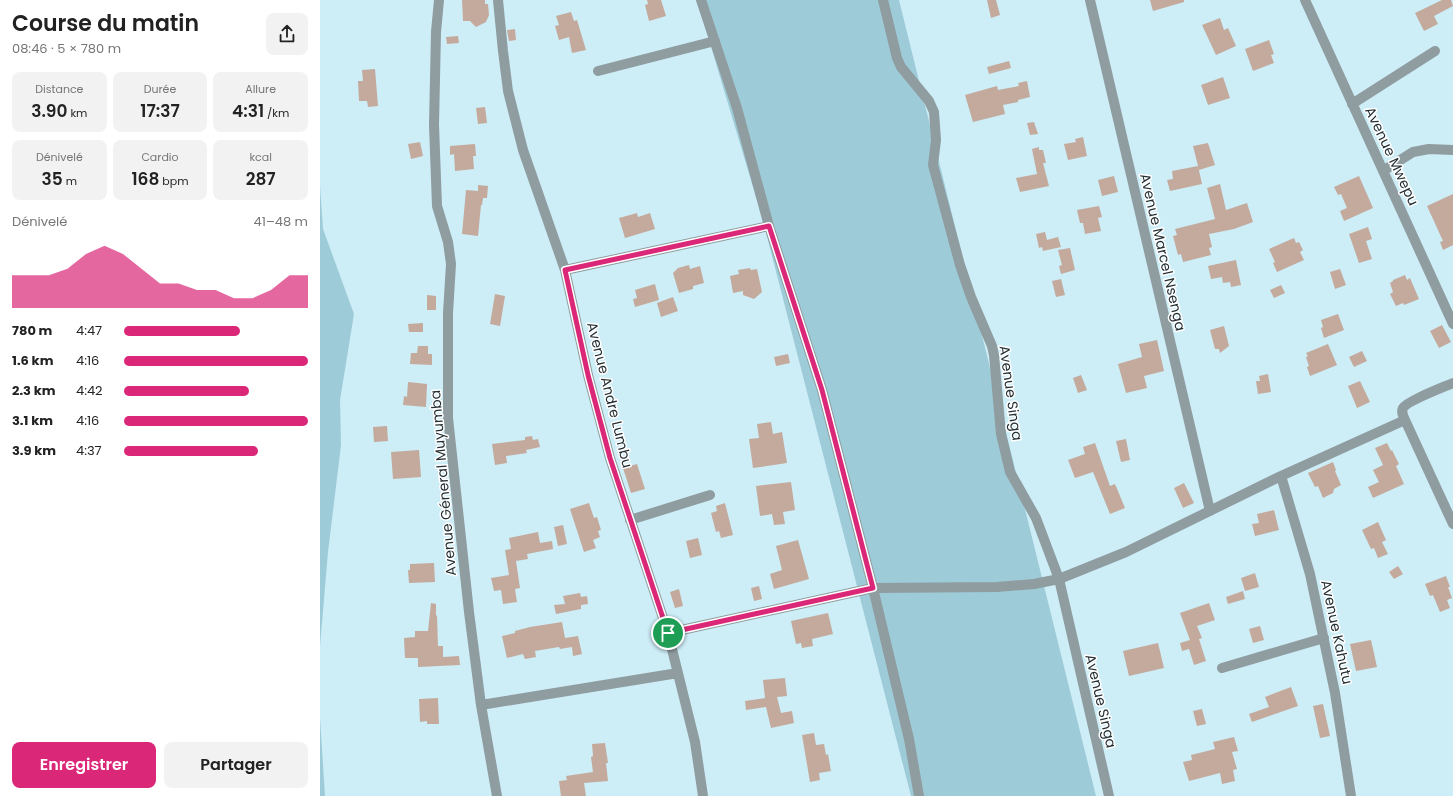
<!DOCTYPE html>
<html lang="fr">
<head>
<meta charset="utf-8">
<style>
	body { margin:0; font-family:Poppins,sans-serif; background:#f2f2f2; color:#222; height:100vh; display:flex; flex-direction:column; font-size:15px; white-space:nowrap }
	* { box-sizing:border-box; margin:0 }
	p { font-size:13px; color:#767676 }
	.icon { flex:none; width:22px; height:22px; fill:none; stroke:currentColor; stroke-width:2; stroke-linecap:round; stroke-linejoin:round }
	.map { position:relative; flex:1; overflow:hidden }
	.panel { display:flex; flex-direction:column; background:#fff; width:320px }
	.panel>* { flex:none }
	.pin { position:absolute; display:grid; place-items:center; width:34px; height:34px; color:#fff; margin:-17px; border:2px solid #fff; border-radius:50%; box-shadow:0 1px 4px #0007 }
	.round { display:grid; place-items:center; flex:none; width:42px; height:42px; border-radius:8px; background:#f2f2f2 }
	.headline { display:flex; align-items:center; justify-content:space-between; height:68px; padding:0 12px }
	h1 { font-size:22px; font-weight:600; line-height:30px }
	.stats { display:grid; grid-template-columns:repeat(3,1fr); gap:6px; height:68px; padding:4px 12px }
	.stats div { display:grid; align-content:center; border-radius:8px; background:#f2f2f2; text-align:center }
	.stats b { font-size:17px; font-weight:600 }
	.stats small { font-size:11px; font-weight:400 }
	.stats p { font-size:11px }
	.chart { height:112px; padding:8px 12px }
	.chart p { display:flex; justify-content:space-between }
	.chart svg { width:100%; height:72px; margin-top:4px; fill:#db2777; opacity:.7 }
	.button { display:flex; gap:8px; margin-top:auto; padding:8px 12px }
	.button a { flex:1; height:46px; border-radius:8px; background:#db2777; color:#fff; font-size:16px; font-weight:600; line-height:46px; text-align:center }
	.button a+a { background:#f2f2f2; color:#222 }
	ul { padding:0 12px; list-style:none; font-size:13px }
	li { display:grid; grid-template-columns:64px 48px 1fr; align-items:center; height:30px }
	li i { height:10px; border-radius:5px; background:#db2777 }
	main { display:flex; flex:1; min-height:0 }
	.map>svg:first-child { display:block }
	.green { fill:#9ecbd8 }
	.building { fill:#c4aa9c }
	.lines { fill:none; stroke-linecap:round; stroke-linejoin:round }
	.street { stroke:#8f9ca0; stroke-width:10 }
	.route-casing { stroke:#fff; stroke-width:8 }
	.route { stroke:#db2777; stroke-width:5 }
	.labels { text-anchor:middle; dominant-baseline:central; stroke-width:3; stroke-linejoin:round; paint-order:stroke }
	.street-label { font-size:14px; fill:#243034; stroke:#fff }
</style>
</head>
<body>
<main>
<section class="panel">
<div class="headline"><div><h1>Course du matin</h1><p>08:46 · 5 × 780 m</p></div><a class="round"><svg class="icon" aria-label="share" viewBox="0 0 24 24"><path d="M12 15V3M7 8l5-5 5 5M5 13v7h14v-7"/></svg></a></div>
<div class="stats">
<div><p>Distance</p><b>3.90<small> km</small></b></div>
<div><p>Durée</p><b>17:37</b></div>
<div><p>Allure</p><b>4:31<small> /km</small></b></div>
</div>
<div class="stats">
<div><p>Dénivelé</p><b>35<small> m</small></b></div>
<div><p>Cardio</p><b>168<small> bpm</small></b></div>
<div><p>kcal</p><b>287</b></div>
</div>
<div class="chart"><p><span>Dénivelé</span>41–48 m</p>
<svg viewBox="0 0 160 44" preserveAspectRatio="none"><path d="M0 44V24L10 24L20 24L30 20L40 11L50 6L60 11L70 20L80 29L90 29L100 33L110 33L120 38L130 38L140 33L150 24L160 24V44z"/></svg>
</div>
<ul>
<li><b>780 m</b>4:47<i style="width:63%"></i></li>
<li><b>1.6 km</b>4:16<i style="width:100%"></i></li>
<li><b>2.3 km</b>4:42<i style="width:68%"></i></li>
<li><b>3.1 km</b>4:16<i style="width:100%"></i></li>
<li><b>3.9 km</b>4:37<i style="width:73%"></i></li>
</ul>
<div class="button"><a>Enregistrer</a><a>Partager</a></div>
</section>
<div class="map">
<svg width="1133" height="796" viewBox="0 0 1133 796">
	<rect width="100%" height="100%" fill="#cdedf7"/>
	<path class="green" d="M377 0H579L776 796H591L442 217Z
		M0 186 3 229 34 314 20 400 21 445 8 552 0 646Z
		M0 718 5 796H0Z"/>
	<path class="building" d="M142 0H165V4H168L169 15 166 22 156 27 150 21H143Z
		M327 0H341L346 16 329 21 325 5 328 4Z
		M667 0H676L680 15 671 18Z
		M830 0H864V2L833 11Z
		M1122 0H1131L1133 6 1114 16 1118 24 1104 31 1095 13Z
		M251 12 254 21 257 20 266 50 252 53 249 37 239 40 235 26 239 25 236 16Z
		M900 18 904 30 908 28 916 46 896 55 882 25Z
		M195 29 196 40 189 41 187 30Z
		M138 36 139 43 127 44 126 37Z
		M949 40 954 54 951 55 954 63 933 71 925 49Z
		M689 61 691 68 669 74 667 67Z
		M55 69 58 106 48 107 47 101H39L38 81H43L42 70Z
		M903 77 910 98 888 105 881 85Z
		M707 81 710 97 698 100V102L683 105 685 114 653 122 645 95 677 86 678 90 699 86 698 83Z
		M165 107 167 123 158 124 156 108Z
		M714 122 718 134 710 135 707 123Z
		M763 137 767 156 748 160 744 144 756 142 755 139Z
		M100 142 103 156 91 159 88 144Z
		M888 143 895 165 879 170 873 146Z
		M155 144 156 156H153L154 169 135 171 134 154 130 155V146Z
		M719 147V150H723L726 163H723L729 186 700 192 696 178 717 174 712 149Z
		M878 166 882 184 850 191 847 180 853 179 852 171Z
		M794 176 798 192 782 196 778 180Z
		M1039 176 1053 208 1024 221 1020 211 1027 208 1021 194 1018 195 1014 187Z
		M900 184 906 210 927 203 933 222 914 229 889 234 892 247 889 248 891 255 863 262 861 254 858 255 853 236 857 235 855 229 895 219 887 188Z
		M158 185 168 186 167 198H163L162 205H161L158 236 142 234 146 190 158 191Z
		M1133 194V245L1123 250 1120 242 1123 241 1107 206Z
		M779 206 782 217 778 218 781 231 765 234 763 223H760L757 210Z
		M317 213 318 217 330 213 335 229 305 238 299 218Z
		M1048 227 1052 239 1046 241 1052 259 1039 263 1029 234Z
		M725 232 727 240 738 237 741 247 723 251 722 247 719 248 716 234Z
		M974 238 976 243 979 242 983 250 980 252 984 260 957 272 953 263 955 262 949 249Z
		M750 248 755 270 741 274 739 266 742 265 738 250Z
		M916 260 921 285 911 287 910 282 903 283 902 277 891 279 888 266Z
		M369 265 370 269 380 266 384 283 373 286V289L359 293 353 273 358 268Z
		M430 268 431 270 437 269 442 292 434 299 423 295V291L413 293 410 276 419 274 418 270Z
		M1020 269 1026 285 1015 289 1010 272Z
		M1085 275 1087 280 1090 278 1099 299 1084 305 1083 303 1076 306 1070 294 1073 292 1070 283 1073 281V280Z
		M741 279 745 295 736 297 732 281Z
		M335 284 339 300 315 307 313 299 317 298 315 290Z
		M961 285 965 293 954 298 950 290Z
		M175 294 185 296 180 326 170 324Z
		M107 295 116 296V310H107Z
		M353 297 358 311 341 317 337 303Z
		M1018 314 1024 330 1004 338 1001 328 1003 327 1001 320Z
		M103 323V332H89L88 324Z
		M1122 325 1131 342 1119 348 1110 331Z
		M904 326 909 346 900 353 899 349H895L890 330Z
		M837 340 844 371 824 376 827 388 806 393 798 364 822 357 819 344Z
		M1008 344 1017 365 990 376 987 367 989 366 986 357 988 356 986 353Z
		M98 346H108V354H112V365L90 364 91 353H97Z
		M1042 351 1047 361 1034 367 1029 357Z
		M468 354 470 363 456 366 454 357Z
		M948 374 951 392 938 394 936 381H940L939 376Z
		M761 375 767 390 758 393 753 378Z
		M1040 381 1050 402 1037 408 1028 386Z
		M88 382 107 384 106 407 83 405 84 396 87 397Z
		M451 422 453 434 462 432 467 463 433 468 429 439 439 438 437 424Z
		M67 426 68 441 54 442 53 427Z
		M212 436 213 440 218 439 220 447 206 450 207 453 186 456 187 463 175 465 172 444 205 440V437Z
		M806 439 810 460 801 462 796 441Z
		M775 443 790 486 795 484 805 508 790 514 773 472 755 478 748 460 765 454 763 447Z
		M1067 443 1071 451 1072 450 1079 464 1076 466 1084 484 1053 498 1048 487 1059 482 1053 470 1063 465 1055 448Z
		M99 450 101 477 73 479 71 452Z
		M1013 462 1016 470 1015 471 1021 485 1014 489 1013 493 1003 498 998 486 995 487 988 473Z
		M317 464 325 489 311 493 303 468Z
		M471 482 475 510 463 512 465 524 454 525 452 514 440 516 436 486Z
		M864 483 874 503 863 508 854 488Z
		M269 503 274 518 277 517 281 530 278 531 280 537 273 540 276 548 264 552 250 509Z
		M405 503 413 535 401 538 399 531 396 532 391 513 397 511 396 506Z
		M954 510 959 530 935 536 932 524 939 523 937 514Z
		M1058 522 1066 540 1062 542 1068 554 1058 558 1054 548 1051 549 1042 530Z
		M243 525 247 544 238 546 234 527Z
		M218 532 220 543 232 541 233 549 207 554 208 559 196 561 200 588 195 589 197 602 183 604 181 590 174 591 171 578 189 575 185 550 191 549 189 538Z
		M378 538 382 555 370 558 366 541Z
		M478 540 489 579 454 589 450 574 462 570 456 546Z
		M114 563 115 582 89 583 88 570H90V564Z
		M1078 566 1083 574 1074 579 1069 572Z
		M935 573 939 587 925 591 921 578Z
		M1126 576 1130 587H1128L1132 598 1127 600 1130 608 1120 612 1113 595 1110 596 1105 584Z
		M439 586 442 599 434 601 431 588Z
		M359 589 363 606 355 608 350 592Z
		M923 591 925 599 908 604 906 597Z
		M260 593 261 597 267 596 268 604 261 605V609L236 614 234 605 245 604 243 596Z
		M111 603 116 604V615L117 616 118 646H123V657L139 656 140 665 98 667V658H85L84 638 95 637V631H108Z
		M889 603 895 620 877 626 882 638 879 639 886 661 874 665 869 649 862 651 860 643 870 640 860 613Z
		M508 613 513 634 492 639 493 646 482 648 481 643 476 644 471 621Z
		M242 622 245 638 258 636 262 654 253 656 252 647 240 649 239 647 215 651 216 657 205 659 203 654 187 658 182 636 195 633V631L210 627Z
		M940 626 944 640 933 643 929 629Z
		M1051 640 1057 667 1036 671 1030 644Z
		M838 643 844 668 809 676 803 651Z
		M465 678 467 696 457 697 461 713 472 711 474 723 451 728 446 707 426 710 425 701 445 698 443 680Z
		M971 687 978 706 932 722 929 714 949 707 945 697Z
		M118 698 119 724H107V721L100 722 99 699Z
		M1003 704 1010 736 1000 738 993 706Z
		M882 709 886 724 877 726 873 711Z
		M494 733 496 745 504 744 506 755 508 754 511 771 499 773 500 780 490 782 482 735Z
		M914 737 918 751 912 752 917 769 913 770 915 781 902 784 900 773 869 781 863 762 872 760 871 755 895 749 893 742Z
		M285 743 288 763H286L288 781 264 783 266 796H241L239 781 247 780 246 776 273 772 271 757 273 756 272 744Z"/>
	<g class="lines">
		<path class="street" d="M119 0 116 32 114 125 117 206 128 242 131 264 128 313V418L149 612 161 705 177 796
			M178 0 183 51 188 91 203 150 245 270 268 375 290 458 348 633 375 742 383 796
			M381 0 417 108 449 226 502 390 553 588 589 739 599 796
			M563 0 577 58 581 67 609 101 614 112 616 140 613 165 640 265 651 297 672 346 674 355 681 434 690 472 716 518 739 579 789 796
			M770 0 890 511
			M985 0 1133 324
			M278 71 395 41
			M1032 104 1115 51
			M1063 171 1093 152 1109 149 1133 150
			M245 270 449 226
			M1133 383C1124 387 1087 401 1083 408 1081 412 1083 416 1085 420L1133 524
			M961 476 990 574 1015 693 1031 796
			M310 520 390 495
			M348 633 553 588 677 587 714 584 739 579 806 552 961 476 1085 420
			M902 668 1004 638
			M161 705 358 673"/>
	</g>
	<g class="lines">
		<g class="route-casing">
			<path id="route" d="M449 226 502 390 553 588 348 633 290 458 268 375 245 270Z"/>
		</g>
		<use href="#route" class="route"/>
	</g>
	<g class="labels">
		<g class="street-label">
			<text transform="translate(1072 156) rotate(65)">Avenue Mwepu</text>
			<text transform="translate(843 252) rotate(77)">Avenue Marcel Nsenga</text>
			<text transform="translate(691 393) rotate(82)">Avenue Singa</text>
			<text transform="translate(290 395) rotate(76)">Avenue Andre Lumbu</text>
			<text transform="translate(123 483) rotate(-95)">Avenue Géneral Muyumba</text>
			<text transform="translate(1017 632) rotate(78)">Avenue Kahutu</text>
			<text transform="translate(781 701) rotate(77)">Avenue Singa</text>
		</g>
	</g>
</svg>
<div class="pin" style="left:348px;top:633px;background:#1e9e55"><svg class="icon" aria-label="arrive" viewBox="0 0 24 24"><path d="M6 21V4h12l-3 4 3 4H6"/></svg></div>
</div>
</main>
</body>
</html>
